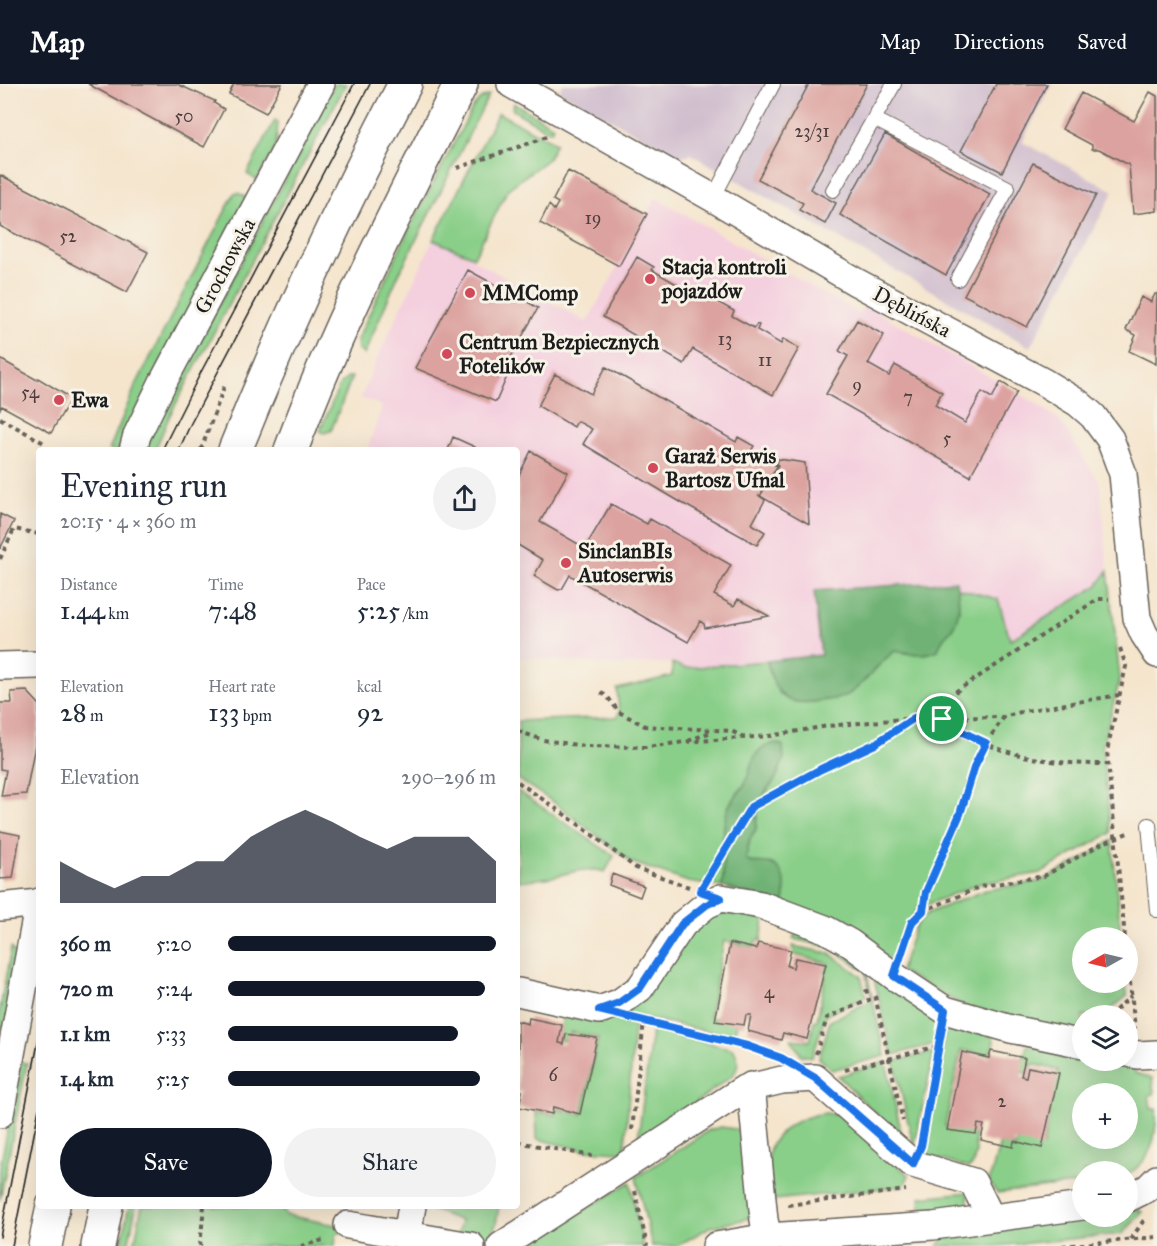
<!DOCTYPE html>
<html lang="en">
<head>
<meta charset="utf-8">
<style>
	body { margin:0; font-family:"IM FELL Great Primer",serif; background:#f2f2f3; color:#1f2937; height:100vh; display:flex; flex-direction:column; font-size:22px; white-space:nowrap }
	* { box-sizing:border-box; margin:0 }
	p { font-size:20px; color:#747a83 }
	.icon { flex:none; width:33px; height:33px; fill:none; stroke:currentColor; stroke-width:2; stroke-linecap:round; stroke-linejoin:round }
	.map { position:relative; flex:1; overflow:hidden }
	.side { position:absolute; left:36px; top:363px; width:484px; height:762px; display:flex; flex-direction:column; background:#fff; border-radius:6px; box-shadow:0 6px 24px #0002 }
	.side>* { flex:none }
	.needle { width:39px; rotate:262deg }
	.tools { position:absolute; left:1072px; top:843px; display:grid; gap:12px }
	.tools a { display:grid; place-items:center; width:66px; height:66px; border-radius:50%; background:#fff; box-shadow:0 6px 24px #0002; font-size:30px }
	.pin { position:absolute; display:grid; place-items:center; width:51px; height:51px; color:#fff; margin:-26px; border:3px solid #fff; border-radius:50%; box-shadow:0 2px 6px #0007 }
	.round { display:grid; place-items:center; flex:none; width:63px; height:63px; border-radius:32px; background:#f2f2f3 }
	.summary { display:flex; align-items:center; justify-content:space-between; height:102px; padding:0 24px }
	h1 { font-size:33px; font-weight:600; line-height:45px }
	.stats { display:grid; grid-template-columns:repeat(3,1fr); gap:9px; height:102px; padding:6px 24px }
	.stats div { display:grid; align-content:center }
	.stats b { font-size:26px; font-weight:600 }
	.stats small { font-size:16px; font-weight:400 }
	.stats p { font-size:16px }
	.chart { height:168px; padding:12px 24px }
	.chart p { display:flex; justify-content:space-between }
	.chart svg { width:100%; height:108px; margin-top:6px; fill:#111827; opacity:.7 }
	.cta { display:flex; gap:12px; margin-top:auto; padding:12px 24px }
	.cta a { flex:1; height:69px; border-radius:36px; background:#111827; color:#fff; font-size:24px; font-weight:600; line-height:69px; text-align:center }
	.cta a+a { background:#f2f2f3; color:#1f2937 }
	ul { padding:0 24px; list-style:none; font-size:20px }
	li { display:grid; grid-template-columns:96px 72px 1fr; align-items:center; height:45px }
	li i { height:15px; border-radius:8px; background:#111827 }
	header { display:flex; align-items:center; gap:36px; box-sizing:border-box; height:84px; padding:0 30px; background:#111827; color:#fff }
	header strong { font-size:28px }
	nav { display:flex; gap:33px; margin-inline-start:auto; font-size:21px }
	.map>svg:first-child { display:block }
	.built { fill:#f4cfde }
	.industrial { fill:#d0bdce }
	.green { fill:#8acf89; stroke:#537652; stroke-width:1.5; fill-rule:evenodd }
	.forest { fill:#6fb275; stroke:#466748; stroke-width:1.5 }
	.building { fill:#dca29f }
	.lines { fill:none; stroke-linecap:round; stroke-linejoin:round }
	.lane-casing { stroke:#68625a; stroke-width:16 }
	.street-casing { stroke:#68625a; stroke-width:30 }
	.secondary-casing { stroke:#68625a; stroke-width:36 }
	.path { stroke:#68625a; stroke-width:4; stroke-dasharray:4.5 4.5; stroke-linecap:butt }
	.lane { stroke:#fff; stroke-width:14 }
	.street { stroke:#fff; stroke-width:27 }
	.secondary { stroke:#fff; stroke-width:33 }
	.tram { stroke:#1c1c1c; stroke-width:1.5 }
	.route-casing { stroke:#fff; stroke-width:12 }
	.route { stroke:#1a73e8; stroke-width:8 }
	.poi-dot { fill:#d1495b; stroke:#f7f3e8; stroke-width:2 }
	.labels { text-anchor:middle; dominant-baseline:central; stroke-width:6; stroke-linejoin:round; paint-order:stroke }
	.number-label { font-size:18px; fill:#4c3e3d }
	.street-label { font-size:21px; fill:#1c1c1c; stroke:#f7f3e8 }
	.poi-label { font-size:21px; font-weight:bold; fill:#1c1c1c; stroke:#f7f3e8; text-anchor:start }
</style>
</head>
<body>
<header>
<strong>Map</strong>
<nav><a>Map</a><a>Directions</a><a>Saved</a></nav>
</header>
<div class="map">
<svg width="1157" height="1162" viewBox="0 0 1157 1162">
	<rect width="100%" height="100%" fill="#f7f3e8"/>
	<filter id="ink" filterUnits="userSpaceOnUse"><feTurbulence type="fractalNoise" baseFrequency=".0167" numOctaves="2"/><feDisplacementMap in="SourceGraphic" scale="12" xChannelSelector="R" yChannelSelector="G"/><feConvolveMatrix kernelMatrix="1 2 1 2 8 2 1 2 1" color-interpolation-filters="sRGB"/></filter>
	<filter id="wash" filterUnits="userSpaceOnUse"><feTurbulence type="fractalNoise" baseFrequency=".008" numOctaves="4" result="noise"/><feDisplacementMap in="SourceGraphic" scale="24" xChannelSelector="R" yChannelSelector="G"/><feGaussianBlur stdDeviation="1.35" result="paint"/><feColorMatrix in="noise" values="0 0 0 0 0 0 0 0 0 0 0 0 0 0 0 0 0 1.4 0 .05"/><feComposite in="paint" operator="in"/></filter>
	<g filter="url(#wash)">
		<rect width="100%" height="100%" fill="#f5e5cd"/>
		<path class="built" d="M656 114 859 230 865 221 1037 320 1059 336 1100 399 1108 487 1097 502 1009 556 998 515 957 504V498L821 572 685 584 672 579 615 581 518 573V366H367L382 322 361 314 375 279 433 156 474 173 473 176 587 238Z"/>
		<path class="industrial" d="M563 0H1052L1022 58 1114 107 1030 263 691 70 679 73 559 7Z"/>
		<path class="green" d="M335 0H346L170 331 155 366H145L154 344Z
			M489 11 397 194 364 271 358 265 357 256 409 145 473 23 480 15Z
			M514 19 553 42 552 46 548 47 513 26 512 23Z
			M498 29 556 59 548 75 508 105 474 173 433 156Z
			M275 36 278 38 276 63 257 96 247 90Z
			M238 109 246 113 127 346 119 366H109L135 303 234 110Z
			M349 293H352L331 347 324 349 320 347 340 300Z
			M1108 487 1120 595 1102 663 1111 749 1040 789 978 800 918 824 904 844 890 881 783 820 755 779 748 778 746 775 750 755 756 745 757 727 768 705 746 698C742 706 735 710 731 718 718 745 727 775 722 803L688 798 631 778 555 719 518 695V637L617 633 619 628 617 605 672 592V579L685 584 767 577C775 614 786 624 825 616 832 615 841 615 847 611 866 600 877 579 895 567L911 570 942 554 952 545 959 527 957 504 998 515 1010 556 1097 502Z
			M518 707 614 772 605 788C586 782 571 789 552 793 541 795 529 796 518 797Z
			M1112 756 1121 853 1083 854V898L1126 899 1127 912 1104 931 1083 932V945L1075 951 986 934 900 887 915 843 928 829 986 806 1041 797 1085 774Z
			M724 822 764 836 761 857 756 856 755 863 724 857 709 933 737 939 734 953 620 928 675 861Z
			M801 845 865 881 885 972 832 986 819 974 830 937 872 916 865 887 830 863 793 855 797 846Z
			M792 862 829 869 861 892 866 913 826 931 812 973 801 971 791 955 810 957 814 937 817 936 828 879 795 871Z
			M11 864 16 871 5 945 0 944V926Z
			M872 886 940 933 935 960 892 971Z
			M564 925 631 939 634 943 625 1064 622 1068 583 1066 537 1055 536 1027 555 1031 556 1025 582 1030 598 954 571 948 569 958 559 956Z
			M952 939 992 952 994 956 991 971 961 966 945 1042 974 1048 976 1068 973 1081 968 1084 923 1070 931 1010 947 941Z
			M652 946 733 965C739 974 739 981 734 990L637 1063Z
			M1027 962 1083 969V976L1116 977 1135 981V989L1152 994 1154 1010 1149 1011 1151 1025H1156C1157 1052 1152 1077 1128 1090V1088H1083V1099L997 1109 989 1098 1000 1059 1016 1063 1017 1057 1043 1062 1058 986 1032 980 1030 990 1019 988ZM1083 1010H1128V1054H1083Z
			M934 968 914 1064 894 977Z
			M21 978 27 979 0 1116V1084Z
			M886 978 903 1057 838 992Z
			M826 1029 840 1032 909 1091 904 1102 774 1116C773 1105 766 1084 768 1073 772 1046 802 1032 826 1029Z
			M721 1043 735 1045 747 1055 760 1132 710 1143 677 1162H652L636 1093 709 1046Z
			M630 1098 643 1162H524Z
			M969 1108 967 1122 921 1127 920 1113Z
			M129 1122H136L128 1162H121Z
			M142 1122H279L286 1131 336 1141 345 1147 336 1150 335 1162H134Z
			M428 1122H499L496 1140 490 1154 480 1156 457 1151 461 1137 430 1125Z
			M1133 1126H1139L1143 1128 1122 1150 995 1162H938L947 1149 1128 1132V1129Z"/>
		<path class="forest" d="M956 497C959 513 962 532 951 546 944 553 941 556 938 566 924 573 910 569 895 567 877 579 866 600 847 611 841 615 832 615 825 616 787 624 775 614 767 577L821 571 814 507Z
			M775 659 783 661 784 675 775 696 766 707 757 727 756 745 750 755 746 775 749 778C755 779 762 778 768 779 785 782 788 806 783 820L722 803C726 777 719 750 728 724 732 713 743 707 746 697 753 676 752 666 775 659Z"/>
		<g id="blocks">
			<path class="building" d="M88 0H177L215 17 214 19 224 25 204 63Z
				M234 0H282L266 29 229 10Z
				M809 0H867L810 105 836 119 825 140 799 126 803 119 758 95Z
				M996 0H1047L1002 88 961 67Z
				M1150 8 1157 12V127L1133 130 1129 81 1099 65H1092V61L1062 45 1081 9 1134 37Z
				M885 50 990 110 946 191 840 131Z
				M1033 79 1096 111 1027 243 964 211Z
				M568 87 647 130 619 182 540 139 549 121 554 126 558 119 553 116Z
				M0 91 148 168 127 208 0 142Z
				M637 173 654 183 652 186 701 214 703 210 734 227 732 232 754 244 757 240 759 241 757 246 781 260 783 255 799 264 773 311 693 265 684 280 603 233Z
				M468 186 499 203 501 200 510 204 508 207 538 224 507 280 511 283 496 318 415 284Z
				M1155 210H1157L1156 280 1129 267 1136 251 1126 246 1141 213 1151 218Z
				M857 236 884 251 868 280 889 292 895 281 942 308 935 321 965 339 982 308 992 314 1001 298 1017 308 970 392 826 310 848 272 839 267Z
				M0 275 37 296 38 294 71 314 51 349 2 322 0 325Z
				M606 283 736 358 738 353 754 362 751 367 777 382 760 412 758 411 765 416 752 440 765 448 757 461 682 419 583 360 592 345 577 337 574 343 538 322 555 290 591 310Z
				M453 353 475 363 474 366H448Z
				M531 367 568 388 540 438 585 464 611 420 647 440 650 435 731 481 714 511 734 522 738 515 769 532 705 544 704 540 700 537 688 558 570 491 562 505 558 506 534 492 543 476 518 461V393Z
				M778 375 805 379 809 440 760 412 778 381 776 380Z
				M0 430 14 437 0 465Z
				M27 607 39 620V639L26 710 1 712 6 686 0 685V619H12L11 608Z
				M0 747 20 751 13 794 0 795Z
				M612 790 644 802 640 813 609 801Z
				M730 859 756 865 758 859 791 866 787 882 793 884 795 874 826 880 807 955 783 949 781 956 748 947 751 931H746L744 941 715 937Z
				M529 934 562 941 559 959 564 960 566 950 597 954 580 1030 553 1023 552 1030 519 1023 522 1007H518V937L528 940Z
				M991 967 1025 974 1021 992 1026 993 1028 983 1059 989 1042 1064 1014 1057 1013 1063 981 1056 984 1041 978 1040 976 1050 947 1046 962 968 989 974Z"/>
		</g>
	</g>
	<g filter="url(#ink)">
		<use href="#blocks" fill-opacity="0" stroke="#68625a" stroke-width="1.5"/>
		<g class="lines">
			<g class="lane-casing">
				<path id="lane" d="M874 35 1008 104 958 195
					M833 106 894 0
					M713 114 773 0
					M1149 741 1157 826"/>
			</g>
			<g class="street-casing">
				<path id="street" d="M511 0 713 114 856 198 1045 299 1078 319 1093 332 1110 355 1123 390 1137 534 1144 550 1157 570
					M133 366 137 351 163 298 321 0
					M0 582 39 581
					M0 823 39 819
					M518 908 599 926 619 919 640 904 683 840 706 821 721 814 761 821 825 845 850 859 894 892 945 926 1011 945 1083 960
					M1128 969 1138 971 1157 970
					M751 1002 764 1136 768 1153
					M0 1030 39 818
					M1128 1114 1148 1104 1157 1095
					M348 1141 471 1162
					M407 1151 412 1122
					M501 1162 744 1005 782 996 815 994 913 1080 973 1098 991 1134
					M716 1162 768 1153 933 1142 1083 1122"/>
			</g>
			<g class="secondary-casing">
				<path id="secondary" d="M235 366C286 239 342 121 405 0
					M291 366C338 239 400 120 461 0
					M45 1162 53 1122
					M98 1162 106 1122"/>
			</g>
			<path class="path" d="M457 84 550 52
				M0 334 44 359V366
				M201 366 225 300
				M0 475 14 445 39 450
				M1120 564 1126 582 1107 667 1125 854
				M601 609 607 612 619 628 645 642 731 647 744 653
				M943 635C990 671 1050 681 1108 680
				M518 647 543 656 584 662 646 663 685 658 769 652 828 642 913 634 1004 633 1024 627 1119 611
				M688 657 711 648
				M518 698 578 740 636 784 689 803
				M709 791 751 723 821 685 875 660 1098 515H1109
				M923 826 925 809 960 730 975 681 986 659 1004 633
				M903 866 912 838 923 827 983 802 1044 792 1101 760 1130 748
				M1128 880 1135 945
				M875 912 903 1037
				M1109 932 1131 912
				M641 936 747 962 773 971
				M816 970 827 934 869 916 866 905
				M845 986 938 962
				M632 1046 644 937
				M922 1055 940 950
				M518 1058 592 1072
				M635 1107 647 1162
				M788 1121 906 1106
				M1131 1155 1144 1136
				M200 1162 204 1122
				M301 1162 327 1155
				M1062 1162 1157 1153"/>
			<use href="#lane" class="lane"/>
			<use href="#street" class="street"/>
			<use href="#secondary" class="secondary"/>
			<path class="tram" d="M162 366 201 288 354 0
				M179 366 191 339 370 0
				M0 1153 39 954
				M12 1162 39 1025"/>
		</g>
	</g>
	<g class="lines" filter="url(#ink)">
		<g class="route-casing">
			<path id="route" d="M914 634 942 635 956 645 986 659 975 681 960 730 926 808 923 827 912 838 894 892 945 926 921 1062 913 1080 815 994 781 974 747 962 599 926 619 919 640 904 682 840 706 821 721 814 700 807 751 723 821 685 875 660Z"/>
		</g>
		<use href="#route" class="route"/>
	</g>
	<g class="poi-dot">
		<circle cx="650" cy="195" r="6"/>
		<circle cx="470" cy="209" r="6"/>
		<circle cx="447" cy="270" r="6"/>
		<circle cx="59" cy="316" r="6"/>
		<circle cx="653" cy="384" r="6"/>
		<circle cx="566" cy="479" r="6"/>
	</g>
	<g class="labels">
		<g class="number-label">
			<text x="184" y="32">50</text>
			<text x="812" y="47">23/31</text>
			<text x="593" y="134">19</text>
			<text x="68" y="152">52</text>
			<text x="725" y="255">13</text>
			<text x="765" y="276">11</text>
			<text x="857" y="301">9</text>
			<text x="30" y="308">54</text>
			<text x="908" y="313">7</text>
			<text x="947" y="354">5</text>
			<text x="769" y="908">4</text>
			<text x="553" y="991">6</text>
			<text x="1002" y="1017">2</text>
		</g>
		<g class="street-label">
			<text transform="translate(225 182) rotate(-62)">Grochowska</text>
			<text transform="translate(912 228) rotate(28)">Dęblińska</text>
		</g>
		<g class="poi-label">
			<text x="662" y="183">Stacja kontroli<tspan x="662" dy="24">pojazdów</tspan></text>
			<text x="482" y="209">MMComp</text>
			<text x="459" y="258">Centrum Bezpiecznych<tspan x="459" dy="24">Fotelików</tspan></text>
			<text x="71" y="316">Ewa</text>
			<text x="665" y="372">Garaż Serwis<tspan x="665" dy="24">Bartosz Ufnal</tspan></text>
			<text x="578" y="467">SinclanBIs<tspan x="578" dy="24">Autoserwis</tspan></text>
		</g>
	</g>
</svg>
<div class="tools">
<a><svg class="needle" viewBox="-14 -14 28 28"><path d="M0-13l5 13h-10z" fill="#e53935"/><path d="M0 13l5-13h-10z" fill="#747a83"/></svg></a>
<a><svg class="icon" aria-label="layers" viewBox="0 0 24 24"><path d="M12 4l9 5-9 5-9-5zM3 14l9 5 9-5"/></svg></a>
<a>+</a>
<a>−</a>
</div>
<div class="pin" style="left:942px;top:635px;background:#1e9e55"><svg class="icon" aria-label="arrive" viewBox="0 0 24 24"><path d="M6 21V4h12l-3 4 3 4H6"/></svg></div>
<section class="side">
<div class="summary"><div><h1>Evening run</h1><p>20:15 · 4 × 360 m</p></div><a class="round"><svg class="icon" aria-label="share" viewBox="0 0 24 24"><path d="M12 15V3M7 8l5-5 5 5M5 13v7h14v-7"/></svg></a></div>
<div class="stats">
<div><p>Distance</p><b>1.44<small> km</small></b></div>
<div><p>Time</p><b>7:48</b></div>
<div><p>Pace</p><b>5:25<small> /km</small></b></div>
</div>
<div class="stats">
<div><p>Elevation</p><b>28<small> m</small></b></div>
<div><p>Heart rate</p><b>133<small> bpm</small></b></div>
<div><p>kcal</p><b>92</b></div>
</div>
<div class="chart"><p><span>Elevation</span>290–296 m</p>
<svg viewBox="0 0 160 44" preserveAspectRatio="none"><path d="M0 44V27L10 33L20 38L30 33L40 33L50 27L60 27L70 17L80 11L90 6L100 11L110 17L120 22L130 17L140 17L150 17L160 27V44z"/></svg>
</div>
<ul>
<li><b>360 m</b>5:20<i style="width:100%"></i></li>
<li><b>720 m</b>5:24<i style="width:96%"></i></li>
<li><b>1.1 km</b>5:33<i style="width:86%"></i></li>
<li><b>1.4 km</b>5:25<i style="width:94%"></i></li>
</ul>
<div class="cta"><a>Save</a><a>Share</a></div>
</section>
</div>
</body>
</html>
